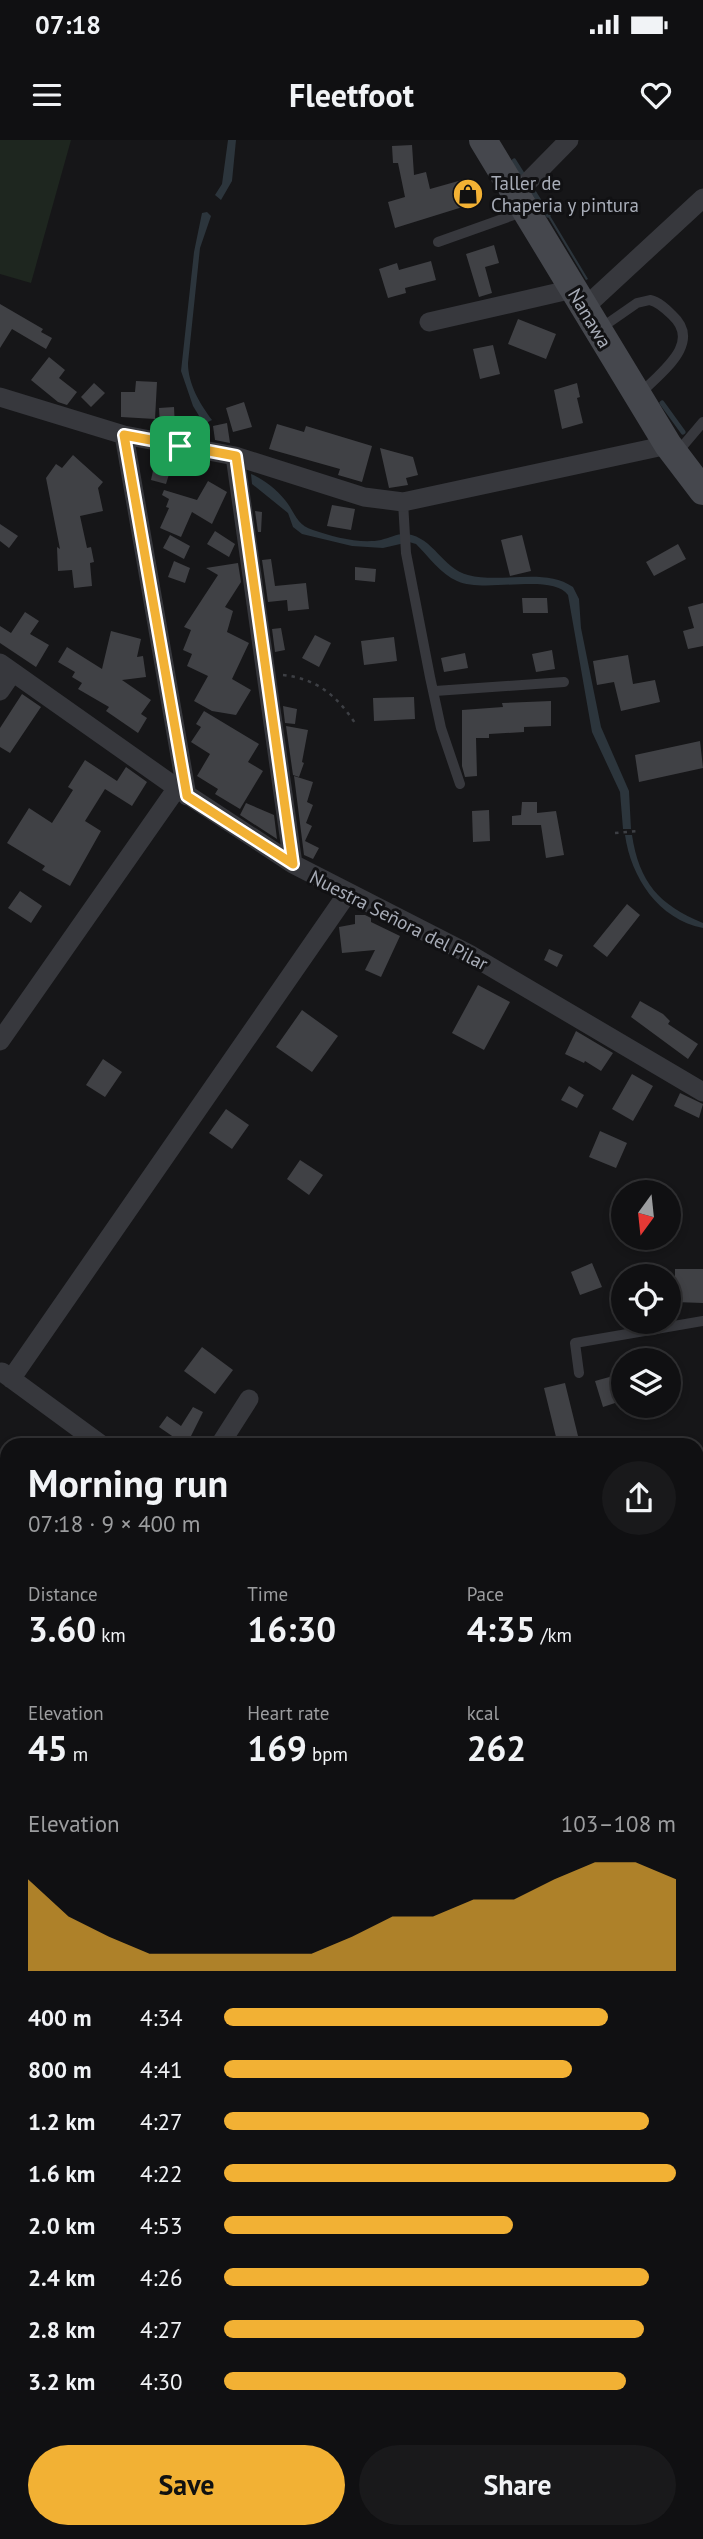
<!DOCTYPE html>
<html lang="en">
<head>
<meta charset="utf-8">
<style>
	body { margin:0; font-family:"PT Sans",sans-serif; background:#19191b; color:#f1f3f6; height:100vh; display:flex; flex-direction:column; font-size:26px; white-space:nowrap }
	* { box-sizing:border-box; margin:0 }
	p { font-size:23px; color:#9c9d9f }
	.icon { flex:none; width:38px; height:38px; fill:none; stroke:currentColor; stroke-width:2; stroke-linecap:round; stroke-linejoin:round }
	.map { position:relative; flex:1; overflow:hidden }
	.details { position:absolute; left:0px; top:1298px; width:704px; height:1101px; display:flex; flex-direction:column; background:#101012; border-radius:21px 21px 0 0; box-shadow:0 4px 10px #0003,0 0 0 2px #303032 }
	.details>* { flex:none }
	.needle { width:46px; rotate:195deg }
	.controls { position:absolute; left:611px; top:1040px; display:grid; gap:14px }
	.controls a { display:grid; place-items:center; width:70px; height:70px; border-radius:50%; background:#101012; box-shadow:0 4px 10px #0003,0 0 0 2px #303032; font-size:35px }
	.pin { position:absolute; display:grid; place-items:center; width:60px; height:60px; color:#fff; margin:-30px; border-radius:14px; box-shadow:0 4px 10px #0006 }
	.round { display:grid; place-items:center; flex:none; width:74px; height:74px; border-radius:37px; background:#19191b }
	.head { display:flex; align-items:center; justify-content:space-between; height:119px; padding:0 28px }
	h1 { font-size:38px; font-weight:600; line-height:52px }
	.stats { display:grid; grid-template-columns:repeat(3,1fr); gap:10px; height:119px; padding:7px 28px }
	.stats div { display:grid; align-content:center }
	.stats b { font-size:35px; font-weight:600 }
	.stats small { font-size:19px; font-weight:400 }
	.stats p { font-size:19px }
	.chart { height:196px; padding:14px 28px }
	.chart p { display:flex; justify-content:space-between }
	.chart svg { width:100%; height:126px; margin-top:7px; fill:#f2b134; opacity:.7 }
	.button { display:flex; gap:14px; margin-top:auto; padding:14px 28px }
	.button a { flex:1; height:80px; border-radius:42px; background:#f2b134; color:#111; font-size:28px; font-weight:600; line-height:80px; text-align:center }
	.button a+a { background:#19191b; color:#f1f3f6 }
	ul { padding:0 28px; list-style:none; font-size:23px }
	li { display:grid; grid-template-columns:112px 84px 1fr; align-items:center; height:52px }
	li i { height:18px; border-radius:9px; background:#f2b134 }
	.status { display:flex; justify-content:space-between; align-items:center; height:49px; padding:0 35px; background:#101012; direction:ltr }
	.status svg { height:19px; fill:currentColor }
	header { display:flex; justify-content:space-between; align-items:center; height:91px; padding:0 28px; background:#101012; font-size:32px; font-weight:600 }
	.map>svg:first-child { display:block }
	.green { fill:#1e261f }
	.water { fill:#2c353c }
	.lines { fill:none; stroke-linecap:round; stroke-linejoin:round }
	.stream { stroke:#2c353c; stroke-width:5 }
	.building { fill:#404145 }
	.path { stroke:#3d3f44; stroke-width:2.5; stroke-dasharray:3.5 5; stroke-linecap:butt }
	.service { stroke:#37383d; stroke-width:10 }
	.minor { stroke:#37383d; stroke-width:19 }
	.tertiary { stroke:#37383d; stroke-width:24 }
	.secondary { stroke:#45474d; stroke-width:28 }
	.route-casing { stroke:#fff; stroke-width:14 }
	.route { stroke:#f2b134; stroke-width:9 }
	.labels { text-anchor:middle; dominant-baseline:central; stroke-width:6; stroke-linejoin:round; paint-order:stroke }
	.poi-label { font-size:19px; fill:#a8adb8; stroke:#111113; text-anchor:start }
	.street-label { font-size:19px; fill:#a8adb8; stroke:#111113 }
</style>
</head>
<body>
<div class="status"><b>07:18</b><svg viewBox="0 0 49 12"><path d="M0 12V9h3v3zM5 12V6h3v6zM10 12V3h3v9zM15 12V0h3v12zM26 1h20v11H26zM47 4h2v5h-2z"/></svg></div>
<header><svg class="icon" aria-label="menu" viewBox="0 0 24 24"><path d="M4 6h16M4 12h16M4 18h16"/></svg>Fleetfoot<svg class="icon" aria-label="heart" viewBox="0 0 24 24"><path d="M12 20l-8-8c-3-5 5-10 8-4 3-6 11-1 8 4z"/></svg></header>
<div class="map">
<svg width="703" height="2399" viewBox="0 0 703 2399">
	<rect width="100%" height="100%" fill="#161618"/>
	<path class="green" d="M0 0H71L31 143 0 134Z"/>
	<path class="water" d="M228 0H236L232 41 221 60 215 55 222 44Z
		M546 69 588 139 586 140 544 70Z
		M207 72 211 76 200 108 188 223C188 244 200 264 212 280L204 284 193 266 181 231 194 112 202 73Z
		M251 334C263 339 276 349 285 360 295 372 296 385 313 390 333 397 360 404 381 400 390 398 398 393 407 394 434 398 442 428 468 435 502 444 544 427 573 447L579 459 581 488 601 587 629 651 631 689H623L620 652 592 592 568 455C552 432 485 454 457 441 441 434 428 416 416 404L409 402 383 408 352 406 302 394 293 387 288 373 252 344Z
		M625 695H632C639 742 659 765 703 783V788C658 779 631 737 625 695Z"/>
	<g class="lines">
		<path class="stream" d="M514 21 548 75
			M662 263 683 292"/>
	</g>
	<path class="building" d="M412 5 414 35 426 32 430 49 462 40 469 65 395 88 388 62 405 57 398 23H393L392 6Z
		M494 105 499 123 485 127 492 153 479 157 466 114Z
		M431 121 436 140 405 148 406 153 388 158 379 129 397 123 399 130Z
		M0 164 43 189 41 192 52 198 46 209 12 189 0 208Z
		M518 179 556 194 546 219 508 204Z
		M493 205 500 234 480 239 473 209Z
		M49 217 65 230 59 238 77 252 67 265 58 262 31 240Z
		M136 241 157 242 155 279 121 277V252H135Z
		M94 243 105 253 91 267 81 257Z
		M577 243 580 257 577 258 583 283 562 289 554 250Z
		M244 262 252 287 233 292 226 268Z
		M174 267 175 287H160L159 268Z
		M227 283 230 303 215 300 213 286Z
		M277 284 304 292 306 286 372 306 362 342 338 335 340 329 269 309Z
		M380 308 413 317 418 335 406 338 408 345 389 348Z
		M73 315 103 342 98 348 103 371 80 376 87 408 91 407 94 422 90 423 92 446 74 448 72 430 58 431 57 407 60 409 46 338 56 324 62 328Z
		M154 326 170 331 166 344 151 340Z
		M208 341 227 352 212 384 192 372 181 397 160 388 169 368 166 367 169 359 162 355 164 350 197 360Z
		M332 365 355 369 351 390 327 386Z
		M255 371 262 372 261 392H258Z
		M0 384 18 396 9 408 0 401Z
		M215 391 235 404 229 417 207 404Z
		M170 395 190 406 184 419 163 408Z
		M522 395 531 431 510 436 501 400Z
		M678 404 686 419 654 436 646 422Z
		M271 419 275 446 306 443 309 469 288 471 287 460 268 462 262 420Z
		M174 421 190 428 185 443 168 437Z
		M238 423 241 442 225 467 233 471 227 492 249 503 232 539 251 550 236 575 212 571 194 561 208 536 187 526 192 514 183 510 191 490 184 487 218 435 206 428Z
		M355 427 376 429 375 442 355 440Z
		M522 458H547L548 473H523Z
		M703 463V506L688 509 683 491 694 488 688 467Z
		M25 472 39 481 30 494 49 505 36 527 0 503V486L11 493Z
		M281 488 285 510 275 512 272 489Z
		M111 491 141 499 137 517 143 516 146 537 122 540 151 560 141 574 147 578 138 593 106 571 109 567 78 549 82 543 72 537 75 532 58 522 67 507 102 529Z
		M315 495 331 503 319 527 302 518Z
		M394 497 397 521 364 525 361 501Z
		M552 510 555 529 536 532 532 514Z
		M465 513 468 528 444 532 441 518Z
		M628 515 633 544 655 540 660 562 621 571 614 542 597 545 593 521Z
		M22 554 41 567 10 613 0 607V588Z
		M414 557 415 579 374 581 373 558Z
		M551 561V586L524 587V592L489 594V598H476L477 636 465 637 462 626V570L503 567 502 563Z
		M283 566 297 569 295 584 285 583Z
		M204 571 259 604 248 622 263 631 240 669 215 654 218 649 197 636 210 614 191 602 201 587 196 584Z
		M286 586 308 590 302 622 304 623 299 637 293 635Z
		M700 601 703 628 639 642 635 615Z
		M85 620 117 641 126 627 147 642 132 666 105 649 85 681 101 691 70 746 42 730 45 726 7 703 29 668 52 683 73 650 68 647Z
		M294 636 313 642 307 662 313 665 306 683 312 686 305 701 319 708 313 719 304 715Z
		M522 662H537V673L556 671 564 715 546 718 541 685H512V676L521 675Z
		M246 663 274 675 277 699 240 675Z
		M489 670 490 701 473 702 472 671Z
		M20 751 42 766 31 783 8 768Z
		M627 764 640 775 607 817 593 806Z
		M355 775H365L371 778V782L400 796 381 837 365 830 375 810 342 813 339 787 355 784Z
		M549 809 563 815 557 827 544 820Z
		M478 845 510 862 484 910 452 893Z
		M640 861 663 874 670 881 668 884 698 904 688 919 631 877Z
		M302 870 338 896 312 932 276 907Z
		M576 891 613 913 601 931 585 921 584 923 565 914Z
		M103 919 122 932 105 957 86 945Z
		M632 934 653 946 633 981 612 969Z
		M569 946 584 955 577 968 561 960Z
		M680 953 703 964 699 978 674 966Z
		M226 969 249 985 232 1009 209 993Z
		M600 991 627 1003 616 1028 589 1017Z
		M300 1020 323 1035 309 1055 287 1039Z
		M592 1123 602 1147 580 1155 571 1132Z
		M675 1129H703V1163L675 1162Z
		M202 1207 233 1230 215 1254 184 1231Z
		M613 1236 621 1261 603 1267 595 1241Z
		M565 1243 578 1296 557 1301 544 1248Z
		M193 1267 203 1272 186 1306H171L175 1298 159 1287 167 1276 181 1286Z"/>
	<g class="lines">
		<path class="path" d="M283 535C317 539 336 555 355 583
			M615 693 639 691
			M0 1972 7 1977
			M0 2069 7 2058"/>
		<path class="service" d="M438 102 525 71
			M601 188 637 163 650 160C659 162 666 169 672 175 703 203 661 232 641 253
			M676 314 703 282
			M403 362 406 413 430 537 441 588 460 644
			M435 551 564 542
			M579 1233 575 1203 703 1181"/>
		<path class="minor" d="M515 55 569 0
			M584 168 703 58
			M429 182 573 149
			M0 257 124 295 235 316 364 357 403 362 668 305
			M124 295 187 656
			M235 316 293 724
			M0 523 177 648 293 724 469 814 703 952
			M0 551 13 532
			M0 901 177 648
			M2 1232 103 1306
			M11 1239 347 754
			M219 1306 249 1259
			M696 1609H703
			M696 1889 703 1892
			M0 2156 7 2161
			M696 2370 703 2373
			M36 2399 41 2392"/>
		<path class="tertiary" d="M696 2198 703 2178
			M631 2399 633 2392"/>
		<path class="secondary" d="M483 0 668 305 703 351"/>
	</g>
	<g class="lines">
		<g class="route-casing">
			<path id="route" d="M124 295 236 316 293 724 187 656Z"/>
		</g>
		<use href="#route" class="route"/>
	</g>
	<defs>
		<g id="shop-disc" transform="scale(1.575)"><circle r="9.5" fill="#f2b134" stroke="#111113"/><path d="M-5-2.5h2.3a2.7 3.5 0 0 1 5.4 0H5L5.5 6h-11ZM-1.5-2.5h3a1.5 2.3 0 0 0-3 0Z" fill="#111"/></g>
	</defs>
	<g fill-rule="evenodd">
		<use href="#shop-disc" x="468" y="54"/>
	</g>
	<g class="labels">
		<g class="poi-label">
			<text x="491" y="43">Taller de<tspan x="491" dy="22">Chaperia y pintura</tspan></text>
		</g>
		<g class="street-label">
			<text transform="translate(590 178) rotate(59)">Nanawa</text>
			<text transform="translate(399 780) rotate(27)">Nuestra Señora del Pilar</text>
		</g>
	</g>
</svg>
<div class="controls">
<a><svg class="needle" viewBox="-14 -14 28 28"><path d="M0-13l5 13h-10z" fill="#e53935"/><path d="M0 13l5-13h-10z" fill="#9c9d9f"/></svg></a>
<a><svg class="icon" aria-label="locate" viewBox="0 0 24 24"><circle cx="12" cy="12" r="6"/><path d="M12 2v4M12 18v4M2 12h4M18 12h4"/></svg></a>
<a><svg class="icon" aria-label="layers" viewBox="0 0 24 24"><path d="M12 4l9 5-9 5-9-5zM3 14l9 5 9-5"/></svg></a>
</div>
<div class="pin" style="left:180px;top:306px;background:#1e9e55"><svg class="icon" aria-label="arrive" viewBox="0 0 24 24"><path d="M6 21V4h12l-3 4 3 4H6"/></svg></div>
<section class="details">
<div class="head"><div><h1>Morning run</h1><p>07:18 · 9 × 400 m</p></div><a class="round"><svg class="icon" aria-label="share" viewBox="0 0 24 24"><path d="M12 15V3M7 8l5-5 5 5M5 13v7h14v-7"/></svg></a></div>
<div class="stats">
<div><p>Distance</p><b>3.60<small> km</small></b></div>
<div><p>Time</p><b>16:30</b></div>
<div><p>Pace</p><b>4:35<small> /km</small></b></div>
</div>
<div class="stats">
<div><p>Elevation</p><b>45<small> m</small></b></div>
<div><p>Heart rate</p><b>169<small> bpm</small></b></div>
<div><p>kcal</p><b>262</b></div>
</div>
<div class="chart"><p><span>Elevation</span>103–108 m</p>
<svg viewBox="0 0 160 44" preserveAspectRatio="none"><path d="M0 44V12L10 25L20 32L30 38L40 38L50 38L60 38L70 38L80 32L90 25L100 25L110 19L120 19L130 12L140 6L150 6L160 12V44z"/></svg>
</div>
<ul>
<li><b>400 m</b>4:34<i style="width:85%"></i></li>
<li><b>800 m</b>4:41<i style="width:77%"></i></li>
<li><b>1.2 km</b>4:27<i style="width:94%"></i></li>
<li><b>1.6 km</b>4:22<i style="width:100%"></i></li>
<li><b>2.0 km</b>4:53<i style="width:64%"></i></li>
<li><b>2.4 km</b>4:26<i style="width:94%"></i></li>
<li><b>2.8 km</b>4:27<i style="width:93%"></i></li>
<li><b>3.2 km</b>4:30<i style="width:89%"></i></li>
</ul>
<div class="button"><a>Save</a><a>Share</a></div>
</section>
</div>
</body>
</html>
